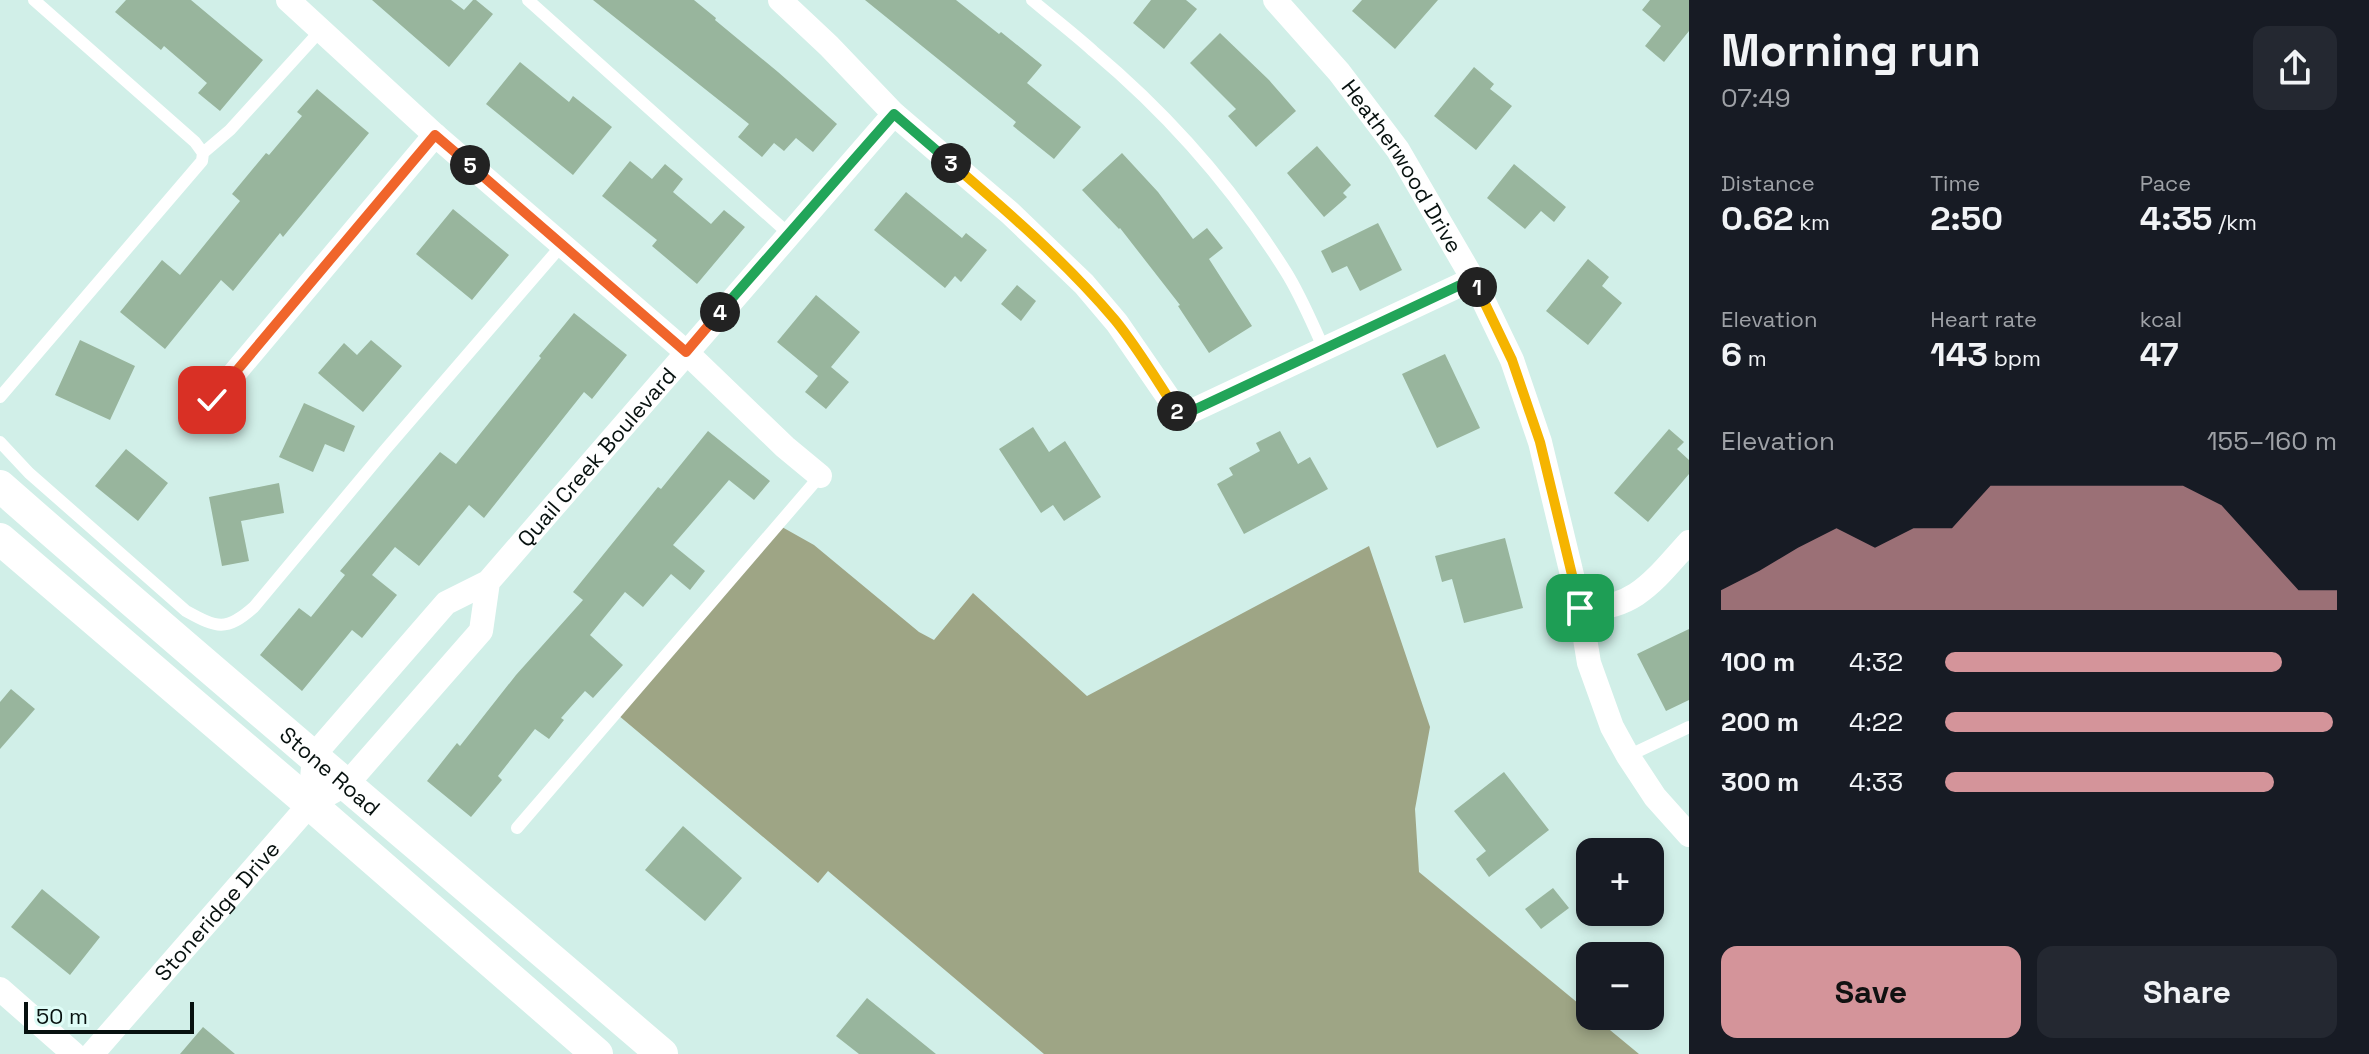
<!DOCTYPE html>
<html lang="en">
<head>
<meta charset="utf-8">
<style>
	body { margin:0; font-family:"Space Grotesk",sans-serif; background:#242831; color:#f1f3f6; height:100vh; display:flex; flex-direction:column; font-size:30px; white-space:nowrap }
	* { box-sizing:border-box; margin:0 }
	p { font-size:26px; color:#9ea1a6 }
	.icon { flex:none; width:44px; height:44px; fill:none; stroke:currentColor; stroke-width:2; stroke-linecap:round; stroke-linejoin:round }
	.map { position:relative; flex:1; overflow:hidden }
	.side { display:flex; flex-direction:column; background:#171b24; width:680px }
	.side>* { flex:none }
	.controls { position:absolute; left:1576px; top:838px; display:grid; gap:16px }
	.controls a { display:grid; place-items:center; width:88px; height:88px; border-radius:16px; background:#171b24; box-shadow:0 4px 12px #0003; font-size:40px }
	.scale { position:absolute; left:24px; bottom:20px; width:170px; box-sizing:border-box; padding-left:8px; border:4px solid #07110f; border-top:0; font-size:22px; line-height:28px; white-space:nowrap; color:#07110f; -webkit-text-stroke:6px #defcf6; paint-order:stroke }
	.pin { position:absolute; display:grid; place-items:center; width:68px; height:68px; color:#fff; margin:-34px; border-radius:16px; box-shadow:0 4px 12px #0006 }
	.km { position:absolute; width:40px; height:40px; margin:-20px; border-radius:50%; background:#222; color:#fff; font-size:22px; line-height:40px; text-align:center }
	.round { display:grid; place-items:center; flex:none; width:84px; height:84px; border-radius:16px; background:#242831 }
	.overview { display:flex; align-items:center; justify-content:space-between; height:136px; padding:0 32px }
	h1 { font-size:44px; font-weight:800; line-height:60px }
	.metrics { display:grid; grid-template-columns:repeat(3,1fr); gap:12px; height:136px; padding:8px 32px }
	.metrics div { display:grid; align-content:center }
	.metrics b { font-size:34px; font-weight:800 }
	.metrics small { font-size:22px; font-weight:400 }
	.metrics p { font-size:22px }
	.chart { height:224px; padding:16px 32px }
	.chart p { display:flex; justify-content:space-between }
	.chart svg { width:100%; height:144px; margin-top:8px; fill:#d4949a; opacity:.7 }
	.cta { display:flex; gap:16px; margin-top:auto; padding:16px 32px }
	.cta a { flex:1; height:92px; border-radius:16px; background:#d4949a; color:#111; font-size:32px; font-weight:800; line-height:92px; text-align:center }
	.cta a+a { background:#242831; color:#f1f3f6 }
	ul { padding:0 32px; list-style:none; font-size:26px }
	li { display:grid; grid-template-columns:128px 96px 1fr; align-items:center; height:60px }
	li i { height:20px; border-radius:10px; background:#d4949a }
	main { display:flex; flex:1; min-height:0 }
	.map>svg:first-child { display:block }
	.forest { fill:#9ea585 }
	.building { fill:#98b59d }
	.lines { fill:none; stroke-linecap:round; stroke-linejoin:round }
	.lane { stroke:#fff; stroke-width:12 }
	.street { stroke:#fff; stroke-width:24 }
	.secondary { stroke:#fff; stroke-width:32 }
	.split-1-casing { stroke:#fff; stroke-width:16 }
	.split-2-casing { stroke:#fff; stroke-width:16 }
	.split-3-casing { stroke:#fff; stroke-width:16 }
	.split-4-casing { stroke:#fff; stroke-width:16 }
	.split-5-casing { stroke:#fff; stroke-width:16 }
	.split-6-casing { stroke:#fff; stroke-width:16 }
	.split-1 { stroke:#f5b400; stroke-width:10 }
	.split-2 { stroke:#22a559; stroke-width:10 }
	.split-3 { stroke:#f5b400; stroke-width:10 }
	.split-4 { stroke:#22a559; stroke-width:10 }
	.split-5 { stroke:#f0652b; stroke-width:10 }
	.split-6 { stroke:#f0652b; stroke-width:10 }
	.labels { text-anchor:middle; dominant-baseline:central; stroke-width:8; stroke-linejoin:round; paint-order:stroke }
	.street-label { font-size:22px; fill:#07110f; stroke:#defcf6 }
</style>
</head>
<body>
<main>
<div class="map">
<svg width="1689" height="1054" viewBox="0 0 1689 1054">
	<rect width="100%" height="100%" fill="#d1efe8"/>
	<path class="forest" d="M782 527 814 545 919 632 934 640 973 593 1087 696 1369 546 1430 727 1415 809 1419 872 1590 1013V1016H1593L1639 1054H1044L828 871 818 883 618 715Z"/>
	<path class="building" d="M126 0H191L263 60 220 111 198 93 207 83 164 46 161 50 115 12Z
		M372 0H451L464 10 473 0H476L493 14 449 67Z
		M593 0H694L716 18 715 20 778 72 837 124 813 152 796 138 784 151 774 143 762 157 738 137 749 124Z
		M865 0H956L999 34 1001 32 1042 65 1027 83 1081 127 1054 159 1013 126 1016 122Z
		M1151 0H1186L1197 9 1164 49 1133 23Z
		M1362 0H1438L1395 49 1352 11Z
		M1650 0H1689V31L1664 62 1645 46 1661 26 1642 10Z
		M1220 33 1269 80 1296 111 1256 147 1228 116 1236 109 1190 63Z
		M520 62 569 102 573 96 612 127 573 175 486 104Z
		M1474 67 1494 84 1490 89 1512 106 1476 150 1434 116Z
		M317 89 369 133 283 237 280 233 233 291 221 280 165 349 120 312 162 260 180 275 240 201 232 194 266 153 269 155 302 116 297 112Z
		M1317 146 1351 185 1343 193 1347 197 1324 217 1287 173Z
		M1122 153 1158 192 1193 239 1207 228 1223 248 1209 259 1252 326 1209 353 1178 306 1180 305 1120 228 1119 229 1082 190Z
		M630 161 652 179 665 164 683 179 673 192 711 224 724 210 745 227 697 284 652 246 657 240 602 196Z
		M1514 164 1566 207 1554 222 1541 211 1525 229 1487 198Z
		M906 192 962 238 966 233 987 250 961 282 955 276 945 288 874 230Z
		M453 209 509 255 472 300 416 254Z
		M1378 223 1402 270 1360 291 1347 266 1332 273 1321 251Z
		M1588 259 1609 277 1602 286 1622 303 1588 345 1546 311Z
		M1017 285 1036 301 1021 321 1001 304Z
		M816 295 860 332 831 367 849 382 826 409 805 392 818 376 777 342Z
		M574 313 627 355 592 399 584 392 484 518 469 505 419 566 395 547 372 575 397 595 362 638 352 630 302 691 260 655 299 608 311 617 345 575 340 571 440 452 456 464 541 358 539 356Z
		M80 340 135 366 110 420 55 395Z
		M371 340 402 366 363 412 318 373 344 343 357 355Z
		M1445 354 1480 428 1437 448 1402 374Z
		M304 403 355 426 344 452 325 444 313 472 279 457Z
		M1033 427 1049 452 1065 441 1101 497 1064 521 1053 505 1041 513 999 449Z
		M1669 429 1684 442 1677 449 1689 460V474L1648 522 1614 493Z
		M708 431 770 481 754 500 729 480 673 545 705 571 690 590 671 574 643 607 625 592 590 635 623 665 593 698 585 691 561 718 564 720 549 739 535 729 498 776 502 780 471 817 427 781 457 743 460 746 516 675 583 600 573 592 658 487 661 489Z
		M1280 431 1298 464 1310 457 1328 489 1244 534 1217 484 1233 475 1229 468 1260 451 1256 443Z
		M126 449 168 483 138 521 95 486Z
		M279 483 284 513 241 521 249 561 222 566 209 497Z
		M1505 538 1523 608 1464 623 1452 579 1442 582 1435 556Z
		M1689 629V700L1666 711 1637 654Z
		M11 689 35 709 0 749V702Z
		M1504 772 1549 830 1489 877 1476 859 1486 851 1454 811Z
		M683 826 742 878 705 921 645 870Z
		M1553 888 1569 908 1541 929 1525 909Z
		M42 889 100 937 70 975 11 927Z
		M867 998 936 1054H859L836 1036Z
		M203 1027 235 1054H180Z"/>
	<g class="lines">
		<path class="lane" d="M528 0 789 234
			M1032 0C1052 17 1073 33 1093 51 1168 114 1234 189 1286 272 1301 296 1312 323 1324 349
			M203 153 230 130 321 30
			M0 397 202 161 203 153 195 142 34 0
			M0 442 29 473 186 611C217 628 226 632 254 607L385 450 562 245
			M1628 756 1689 727
			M517 828 820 476"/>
		<g class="street">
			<path d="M288 0 435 135 686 352 785 447 820 476"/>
			<path d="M780 0 829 46 894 114 1010 213 1084 284 1117 323 1181 416 1473 279"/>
			<path id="s1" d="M1275 0 1339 72 1398 150 1473 279 1512 360 1540 442 1580 608 1589 663 1612 727 1628 756 1655 797 1689 835"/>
			<path d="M212 400 435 135"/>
			<path id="s2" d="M488 582 481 631 347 784 310 804 314 755 446 603 488 582 894 114"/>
			<path d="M1580 608C1634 612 1656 578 1689 542"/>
			<path d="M0 989 74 1054"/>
			<path id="s3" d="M92 1054 310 804"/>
		</g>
		<g class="secondary">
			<path id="s4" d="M0 486C218 678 441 864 662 1054"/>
			<path d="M0 539 310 804 597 1054"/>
		</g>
	</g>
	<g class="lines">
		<g class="split-1-casing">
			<path id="split-1" d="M1477 287 1512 360 1540 442 1580 608"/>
		</g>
		<g class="split-2-casing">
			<path id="split-2" d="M1177 411 1181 416 1473 279 1477 287"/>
		</g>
		<g class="split-3-casing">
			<path id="split-3" d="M951 163C1008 212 1066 262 1115 320 1138 348 1157 381 1177 411"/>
		</g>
		<g class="split-4-casing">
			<path id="split-4" d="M720 312 894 114 951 163"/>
		</g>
		<g class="split-5-casing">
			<path id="split-5" d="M470 165 686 352 720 312"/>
		</g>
		<g class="split-6-casing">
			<path id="split-6" d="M212 400 435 135 470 165"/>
		</g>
		<use href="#split-1" class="split-1"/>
		<use href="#split-2" class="split-2"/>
		<use href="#split-3" class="split-3"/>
		<use href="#split-4" class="split-4"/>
		<use href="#split-5" class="split-5"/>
		<use href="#split-6" class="split-6"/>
	</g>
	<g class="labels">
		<g class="street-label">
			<text stroke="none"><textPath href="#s1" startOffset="210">Heatherwood Drive</textPath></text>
			<text stroke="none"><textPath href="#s2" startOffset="758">Quail Creek Boulevard</textPath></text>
			<text stroke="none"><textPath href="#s4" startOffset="436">Stone Road</textPath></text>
			<text stroke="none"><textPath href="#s3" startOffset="190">Stoneridge Drive</textPath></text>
		</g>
	</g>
</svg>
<div class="controls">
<a>+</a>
<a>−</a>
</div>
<div class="scale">50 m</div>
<div class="pin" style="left:1580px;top:608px;background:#1e9e55"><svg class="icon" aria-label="arrive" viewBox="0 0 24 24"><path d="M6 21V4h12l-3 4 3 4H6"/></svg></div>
<div class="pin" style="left:212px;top:400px;background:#d93025"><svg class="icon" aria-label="check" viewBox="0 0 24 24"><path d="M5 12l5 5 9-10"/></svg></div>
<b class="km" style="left:1477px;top:287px">1</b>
<b class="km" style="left:1177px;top:411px">2</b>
<b class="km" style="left:951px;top:163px">3</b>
<b class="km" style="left:720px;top:312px">4</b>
<b class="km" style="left:470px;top:165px">5</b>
</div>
<section class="side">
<div class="overview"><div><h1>Morning run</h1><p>07:49</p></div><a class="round"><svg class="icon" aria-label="share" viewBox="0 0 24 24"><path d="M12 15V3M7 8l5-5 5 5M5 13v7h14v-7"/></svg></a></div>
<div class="metrics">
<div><p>Distance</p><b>0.62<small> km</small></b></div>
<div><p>Time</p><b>2:50</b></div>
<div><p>Pace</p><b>4:35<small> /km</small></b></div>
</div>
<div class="metrics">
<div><p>Elevation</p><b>6<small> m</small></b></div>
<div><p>Heart rate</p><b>143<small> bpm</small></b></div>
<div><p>kcal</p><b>47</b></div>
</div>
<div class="chart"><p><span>Elevation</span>155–160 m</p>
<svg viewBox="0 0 160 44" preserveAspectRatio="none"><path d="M0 44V38L10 32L20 25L30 19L40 25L50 19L60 19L70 6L80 6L90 6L100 6L110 6L120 6L130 12L140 25L150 38L160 38V44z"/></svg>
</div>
<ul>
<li><b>100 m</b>4:32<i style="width:86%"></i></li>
<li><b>200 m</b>4:22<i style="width:99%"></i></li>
<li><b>300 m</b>4:33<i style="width:84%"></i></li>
</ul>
<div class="cta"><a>Save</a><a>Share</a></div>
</section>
</main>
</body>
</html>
